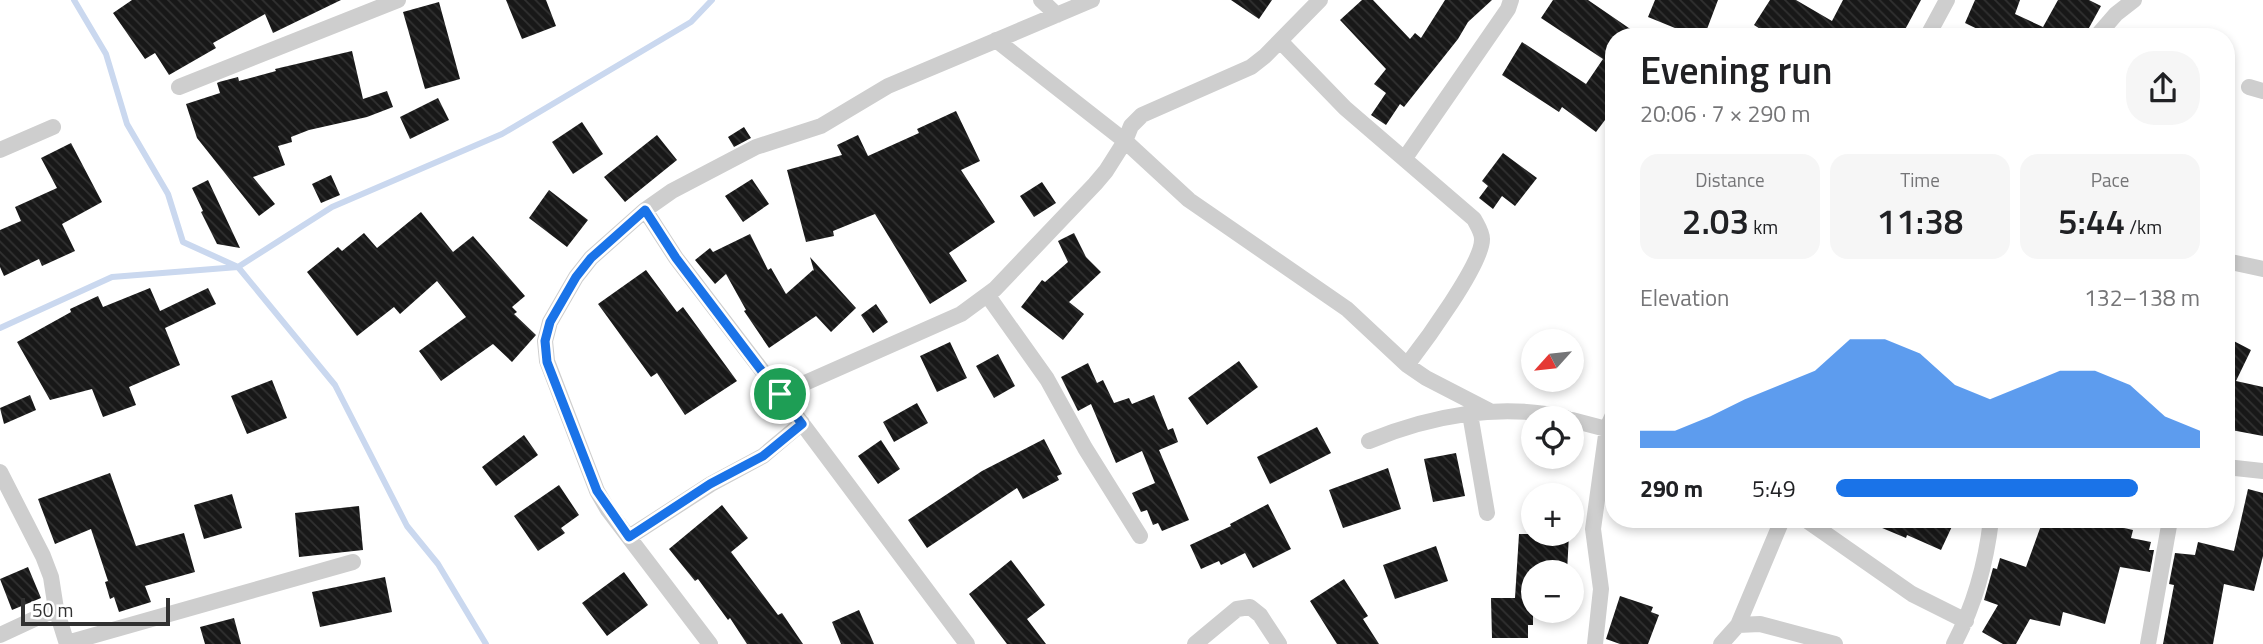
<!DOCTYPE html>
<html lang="en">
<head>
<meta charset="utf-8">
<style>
	body { margin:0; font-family:"Titillium Web",sans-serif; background:#f6f6f6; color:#202124; height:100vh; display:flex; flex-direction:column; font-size:26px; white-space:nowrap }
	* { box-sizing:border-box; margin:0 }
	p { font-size:23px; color:#757577 }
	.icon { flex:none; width:38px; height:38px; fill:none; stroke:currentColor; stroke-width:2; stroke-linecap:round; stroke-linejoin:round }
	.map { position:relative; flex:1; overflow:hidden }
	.sheet { position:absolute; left:1605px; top:28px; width:630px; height:500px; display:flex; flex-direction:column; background:#fff; border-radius:28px; box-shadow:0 4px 10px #0003 }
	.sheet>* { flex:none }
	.needle { width:46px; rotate:243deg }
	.controls { position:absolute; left:1521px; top:329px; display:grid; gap:14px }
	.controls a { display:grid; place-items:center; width:63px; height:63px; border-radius:50%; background:#fff; box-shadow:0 4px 10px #0003; font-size:35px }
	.scale { position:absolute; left:21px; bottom:18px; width:149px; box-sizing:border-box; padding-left:7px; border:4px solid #313131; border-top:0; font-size:19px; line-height:24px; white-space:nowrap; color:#313131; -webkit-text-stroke:5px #fff; paint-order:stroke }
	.pin { position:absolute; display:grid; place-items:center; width:60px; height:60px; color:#fff; margin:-30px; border:4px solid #fff; border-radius:50%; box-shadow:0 2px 7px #0007 }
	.round { display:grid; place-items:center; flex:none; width:74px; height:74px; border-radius:28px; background:#f6f6f6 }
	.summary { display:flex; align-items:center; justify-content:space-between; height:119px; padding:0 35px }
	h1 { font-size:38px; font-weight:600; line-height:52px }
	.metrics { display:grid; grid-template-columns:repeat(3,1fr); gap:10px; height:119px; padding:7px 35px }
	.metrics div { display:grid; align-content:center; border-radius:18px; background:#f6f6f6; text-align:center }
	.metrics b { font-size:35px; font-weight:600 }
	.metrics small { font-size:19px; font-weight:400 }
	.metrics p { font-size:19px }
	.chart { height:196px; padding:14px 35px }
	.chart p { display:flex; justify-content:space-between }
	.chart svg { width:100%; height:126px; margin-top:7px; fill:#1a73e8; opacity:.7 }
	ul { padding:0 35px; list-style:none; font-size:23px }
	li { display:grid; grid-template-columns:112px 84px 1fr; align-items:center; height:52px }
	li i { height:18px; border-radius:9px; background:#1a73e8 }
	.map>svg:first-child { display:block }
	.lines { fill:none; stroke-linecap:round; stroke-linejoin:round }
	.stream { stroke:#cad8ef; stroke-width:6 }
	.building { fill:url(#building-back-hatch) }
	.minor { stroke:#cecece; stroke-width:16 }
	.route-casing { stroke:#fff; stroke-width:14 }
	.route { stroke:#1a73e8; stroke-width:9 }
</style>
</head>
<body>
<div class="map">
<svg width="2263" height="644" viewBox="0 0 2263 644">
	<defs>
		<pattern id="building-back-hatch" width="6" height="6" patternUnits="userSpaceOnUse" patternTransform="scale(1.75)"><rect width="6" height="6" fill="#181818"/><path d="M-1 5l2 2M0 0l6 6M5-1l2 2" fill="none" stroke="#313131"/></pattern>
	</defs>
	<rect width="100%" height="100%" fill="#fff"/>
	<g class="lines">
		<path class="stream" d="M74 0 106 54 127 124 168 194 183 242 238 267 335 385 407 526 438 564 486 644
			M0 328 112 277 238 267 332 207 502 134 691 22 712 0"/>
	</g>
	<path class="building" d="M132 0H341L273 33 265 14 213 43 216 48 169 75 155 53 145 59 113 13Z
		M506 0H546L556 26 522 39Z
		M1231 0H1272L1259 19Z
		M1362 0H1373L1410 39 1415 33 1421 38 1445 0H1492L1468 22 1458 39 1404 107 1400 104 1386 125 1371 115 1386 93 1374 84 1386 69 1340 20Z
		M1553 0H1588L1642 37H1614V108L1596 132 1562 107 1559 112 1502 75 1522 42 1586 84 1603 59 1541 18Z
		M1655 0H1718L1704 37H1697L1648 17Z
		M1770 0H1796L1832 21 1843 0H1921L1901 37H1773L1754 25Z
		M1975 0H2020L2015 14 2043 27 2058 0H2089L2101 6 2084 37H1994L1965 23Z
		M439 2 460 79 425 89 403 12Z
		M352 51 363 99 387 91 393 107 367 117 309 130 291 137 292 142 278 146 285 165 253 177 275 204 259 216 197 138 186 104 220 93 217 83 219 82 238 77 239 81 276 71 275 69Z
		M438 98 449 120 410 139 400 117Z
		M956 111 980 161 961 170 995 222 949 253 967 281 930 304 875 214 833 231 834 236 806 242 787 170 842 155 837 145 858 135 868 156 919 133 917 129Z
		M582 122 603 154 573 174 552 142Z
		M744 127 751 138 734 147 728 137Z
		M657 135 677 160 625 202 604 177Z
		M71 143 102 202 62 224 75 251 42 266 39 259 4 276 0 267V230L21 221 15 207 57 188 41 158Z
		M1503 153 1537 178 1515 206 1502 196 1493 209 1479 198 1488 186 1482 181Z
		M331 175 340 195 321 203 312 184Z
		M752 179 769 204 743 222 725 196Z
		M208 180 240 248 217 244 201 212 203 211 192 188Z
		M1042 182 1056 203 1034 217 1020 196Z
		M549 190 588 220 567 247 529 218Z
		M421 212 453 252 473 236 525 296 512 307 517 312 514 314 536 335 512 362 493 344 441 381 419 351 466 317 437 281 400 314 394 307 357 336 307 272 338 247 342 251 364 233 377 248Z
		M1074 233 1086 257 1101 272 1069 302 1084 314 1063 340 1021 307 1042 280 1045 282 1068 262 1058 241Z
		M750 234 768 270 771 268 786 294 813 270 814 271 810 257 856 308 831 332 816 316 769 348 744 311 746 310 726 274 715 284 695 260 710 248 713 252Z
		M646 270 677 312 683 307 737 381 685 415 657 373 651 377 598 304Z
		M150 288 160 311 208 288 216 304 165 328 180 365 129 387 136 405 103 417 92 389 50 400 17 342 71 312 70 309 98 296 103 307Z
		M876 304 888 322 873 333 861 315Z
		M2226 337 2251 350 2236 381 2263 387V436L2226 429Z
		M950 342 967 378 937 392 920 356Z
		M998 354 1015 386 994 398 976 366Z
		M1239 361 1258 387 1207 425 1188 398Z
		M1088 363 1097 383 1103 380 1114 403 1129 398 1132 404 1154 395 1168 430 1173 428 1178 442 1159 450 1189 520 1162 531 1158 523 1153 525 1147 510 1141 512 1132 493 1155 483 1142 451 1116 463 1091 404 1078 411 1061 377Z
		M272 380 287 418 247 434 231 396Z
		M30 395 36 410 4 424 0 408Z
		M917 403 928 423 894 442 883 422Z
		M1317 427 1331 453 1270 484 1257 457Z
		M524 435 538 455 496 486 482 467Z
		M1044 439 1062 474 1057 476 1059 480 1023 499 1017 488 927 548 908 520 982 471Z
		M881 440 900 469 878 484 858 456Z
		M1456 453 1465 496 1433 502 1424 459Z
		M1388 468 1401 509 1343 528 1329 490Z
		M110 473 136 546 184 533 195 572 145 586 151 602 119 612 114 597 110 599 105 582 108 581 91 529 55 544 38 499Z
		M559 485 579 515 561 528 565 533 538 551 514 516Z
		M2248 489 2263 493V556L2254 591 2224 584 2213 644H2163L2174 585 2169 584 2175 553 2195 555 2198 542 2234 551Z
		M232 494 242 528 204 539 194 505Z
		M1268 504 1291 549 1253 568 1245 553 1221 565 1219 561 1201 569 1190 545 1231 526 1230 524Z
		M722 505 748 538 731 552 778 615 782 613 803 644H747L730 618 728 620 698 579 695 581 669 549Z
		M359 506 363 550 299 557 295 513Z
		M1863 520H1955L1941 550 1907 535 1906 538Z
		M2043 520H2089L2133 530 2131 538 2151 542 2149 550H2154L2150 572 2120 567 2105 624 2063 612 2060 626 2030 619 2016 644H2003L1982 632 1998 605 1984 600 1993 568 1997 569 2000 558 2026 567Z
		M1519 534H1569L1567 572 1533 571V625H1528V638H1492L1491 598H1515Z
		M1436 546 1448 581 1395 599 1383 565Z
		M1011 560 1045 605 1027 619 1046 644H1007L969 594Z
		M28 567 41 598 12 610 0 579Z
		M624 572 648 605 607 636 582 603Z
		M385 577 392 612 320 627 312 592Z
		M1344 579 1368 616 1363 619 1379 644H1337L1310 601Z
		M1620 596 1653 607 1651 612 1659 615 1648 644H1620L1606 639Z
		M859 610 874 644H841L832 622Z
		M234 618 241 644H205L200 627Z"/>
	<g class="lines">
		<path class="minor" d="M1041 0 1057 15
			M1927 37 1947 0
			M2096 37 2116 14 2134 0
			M996 40 1125 141 1189 200 1347 309 1407 365
			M1280 41 1345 108 1474 219C1477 225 1482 232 1482 239 1483 263 1424 343 1407 365L1426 378 1488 410
			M179 87 398 0
			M2249 87 2263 91
			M0 150 53 127
			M1405 158 1508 9 1511 0
			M645 210 676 258 780 394 967 644
			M2226 261 2263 269
			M988 296 1047 379 1085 448 1140 536
			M780 394 961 314 995 289 1095 184 1106 171 1125 141 1131 126 1142 115 1251 67 1265 56 1320 0
			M1470 414 1487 513
			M1572 420 1614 431
			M1369 441C1429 416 1501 402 1566 418
			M2226 467 2263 471
			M0 472 43 556 51 577 56 609 67 644
			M1806 520 1912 594 1966 621
			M629 537 711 484 763 456 802 423
			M1738 625 1760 624 1835 644
			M0 635 56 609
			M67 643 353 562
			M710 644 608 510 597 491 547 361 545 341 550 322 576 277 591 258 645 210 672 191 756 147 821 126 888 86 1092 0
			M1195 644 1237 609 1250 607 1260 615 1279 644
			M1595 644 1601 589 1593 529 1607 428 1614 413
			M1721 644 1738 625 1782 520
			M1954 644C1974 606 1986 563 1991 520
			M2148 644 2170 520"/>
	</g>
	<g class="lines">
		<g class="route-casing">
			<path id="route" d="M645 210 676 258 802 424 763 456 710 484 629 537 597 491 547 362 545 341 550 322 576 277 591 258Z"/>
		</g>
		<use href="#route" class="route"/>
	</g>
</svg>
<div class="controls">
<a><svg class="needle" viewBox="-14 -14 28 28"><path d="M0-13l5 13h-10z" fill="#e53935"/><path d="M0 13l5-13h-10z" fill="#757577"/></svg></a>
<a><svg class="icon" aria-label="locate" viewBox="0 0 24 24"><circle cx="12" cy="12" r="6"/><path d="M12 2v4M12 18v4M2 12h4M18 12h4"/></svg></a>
<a>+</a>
<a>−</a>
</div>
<div class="scale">50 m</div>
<div class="pin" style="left:780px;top:394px;background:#1e9e55"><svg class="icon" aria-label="arrive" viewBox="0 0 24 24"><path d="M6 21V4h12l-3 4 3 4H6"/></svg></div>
<section class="sheet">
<div class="summary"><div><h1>Evening run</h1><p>20:06 · 7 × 290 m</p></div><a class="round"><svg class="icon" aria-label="share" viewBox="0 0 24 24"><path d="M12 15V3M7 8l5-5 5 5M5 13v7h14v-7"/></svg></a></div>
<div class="metrics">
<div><p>Distance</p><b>2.03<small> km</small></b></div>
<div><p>Time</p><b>11:38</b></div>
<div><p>Pace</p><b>5:44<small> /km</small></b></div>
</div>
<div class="chart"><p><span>Elevation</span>132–138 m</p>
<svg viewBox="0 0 160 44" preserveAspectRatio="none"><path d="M0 44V38L10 38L20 33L30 27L40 22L50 17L60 6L70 6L80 11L90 22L100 27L110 22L120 17L130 17L140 22L150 33L160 38V44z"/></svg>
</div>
<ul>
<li><b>290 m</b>5:49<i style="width:83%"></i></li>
</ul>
</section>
</div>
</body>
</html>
